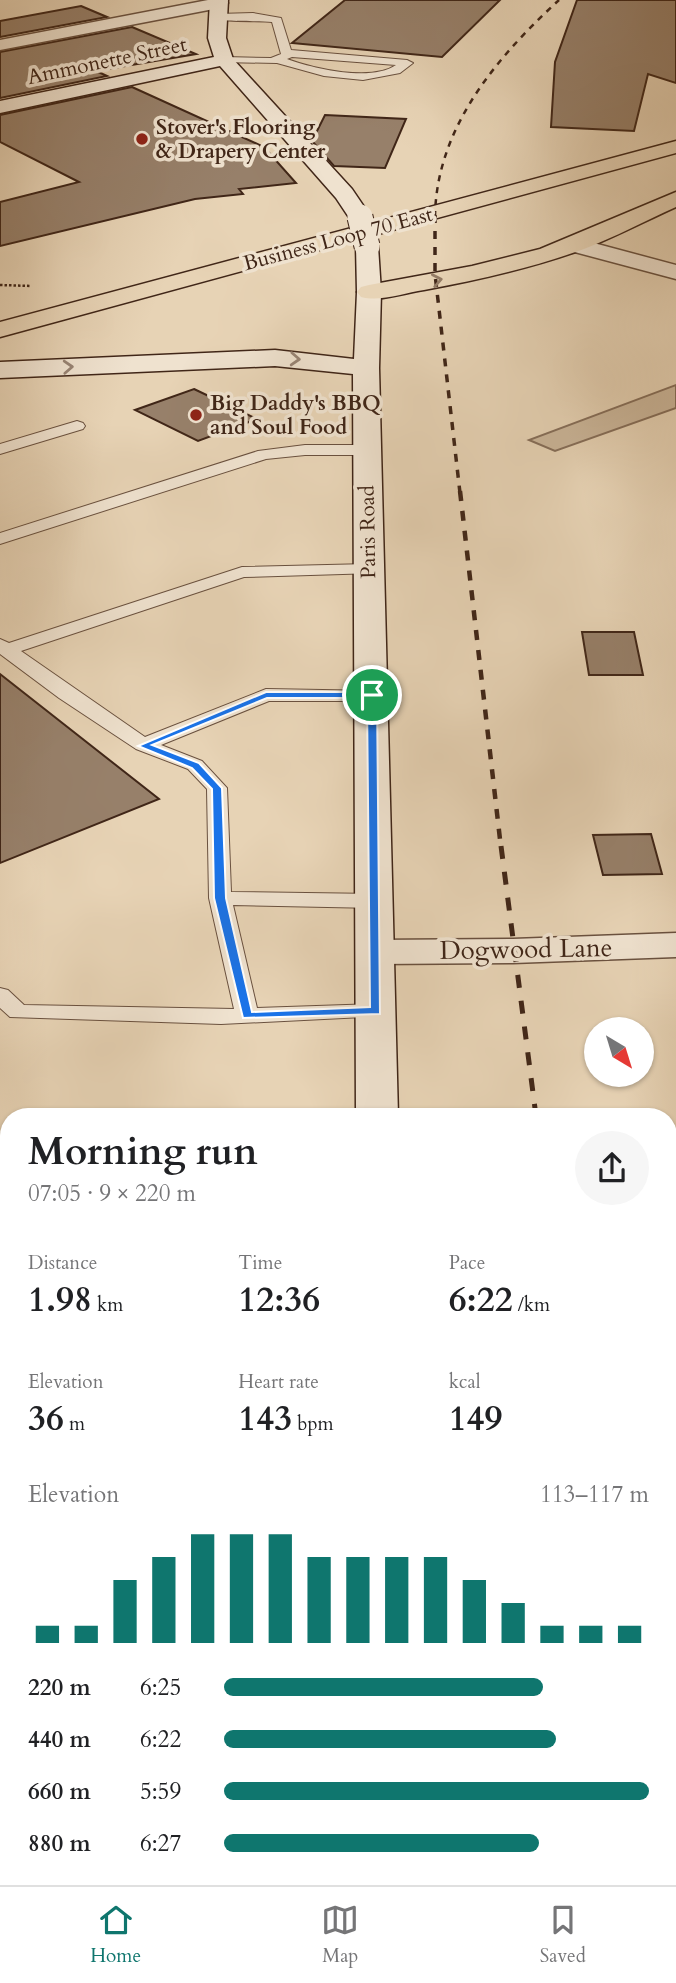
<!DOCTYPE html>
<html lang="en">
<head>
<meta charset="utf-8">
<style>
	body { margin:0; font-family:Cardo,serif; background:#f6f6f6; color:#202124; height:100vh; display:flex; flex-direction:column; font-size:26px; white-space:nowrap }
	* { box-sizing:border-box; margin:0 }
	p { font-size:23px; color:#757577 }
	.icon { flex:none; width:38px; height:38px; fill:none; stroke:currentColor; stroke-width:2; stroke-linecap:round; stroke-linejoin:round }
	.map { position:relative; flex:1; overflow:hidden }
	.drawer { position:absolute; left:0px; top:1108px; width:677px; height:779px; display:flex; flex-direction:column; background:#fff; border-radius:28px 28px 0 0; box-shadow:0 2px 5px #0004 }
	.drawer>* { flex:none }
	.needle { width:46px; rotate:142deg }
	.buttons { position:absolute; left:584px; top:1017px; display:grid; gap:14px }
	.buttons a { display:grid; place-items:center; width:70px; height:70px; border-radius:50%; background:#fff; box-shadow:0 2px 5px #0004; font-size:35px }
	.pin { position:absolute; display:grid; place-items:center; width:60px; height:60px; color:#fff; margin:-30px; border:4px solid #fff; border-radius:50%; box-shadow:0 2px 7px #0007 }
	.round { display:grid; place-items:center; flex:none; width:74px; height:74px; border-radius:37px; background:#f6f6f6 }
	.headline { display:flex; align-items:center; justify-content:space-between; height:119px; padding:0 28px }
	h1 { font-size:38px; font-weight:800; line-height:52px }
	.metrics { display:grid; grid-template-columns:repeat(3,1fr); gap:10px; height:119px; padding:7px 28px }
	.metrics div { display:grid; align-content:center }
	.metrics b { font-size:35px; font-weight:800 }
	.metrics small { font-size:19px; font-weight:400 }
	.metrics p { font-size:19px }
	.chart { height:196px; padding:14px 28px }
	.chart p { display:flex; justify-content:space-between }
	.chart svg { width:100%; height:126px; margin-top:7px; stroke:#0f766e; stroke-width:6 }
	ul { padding:0 28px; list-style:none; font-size:23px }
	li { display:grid; grid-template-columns:112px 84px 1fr; align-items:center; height:52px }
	li i { height:18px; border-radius:9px; background:#0f766e }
	.tab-bar { display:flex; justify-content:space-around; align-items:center; height:98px; border-top:2px solid #e0e0e0; background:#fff; font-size:19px; color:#757577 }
	.tab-bar a { display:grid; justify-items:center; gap:4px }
	.tab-bar .current { color:#0f766e }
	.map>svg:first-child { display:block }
	.green { fill:#cbb69a; stroke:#866e59; stroke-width:2 }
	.building { fill:#97806a; stroke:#402618; stroke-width:2 }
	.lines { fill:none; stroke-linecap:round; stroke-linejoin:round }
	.lane-casing { stroke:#6a513f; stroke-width:2 }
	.street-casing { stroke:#6a513f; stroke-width:3 }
	.secondary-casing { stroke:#402618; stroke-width:3 }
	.primary-casing { stroke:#402618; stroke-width:3 }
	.path { stroke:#402618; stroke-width:2.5; stroke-dasharray:2.5 2; stroke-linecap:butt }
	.lane { fill:#efe2cf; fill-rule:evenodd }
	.street { fill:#efe2cf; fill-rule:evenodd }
	.secondary { fill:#efe2cf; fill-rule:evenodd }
	.primary { fill:#e7d3b5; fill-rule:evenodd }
	.rail-far4 { stroke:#402618; stroke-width:2.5; stroke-dasharray:6 6; stroke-linecap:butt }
	.rail-far3 { stroke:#402618; stroke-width:3.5; stroke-dasharray:8 8; stroke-linecap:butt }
	.rail-far2 { stroke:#402618; stroke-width:4.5; stroke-dasharray:10 10; stroke-linecap:butt }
	.rail-far1 { stroke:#402618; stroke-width:5; stroke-dasharray:13 13; stroke-linecap:butt }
	.rail { stroke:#402618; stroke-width:7; stroke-dasharray:17 17; stroke-linecap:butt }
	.secondary-bridge-casing { stroke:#402618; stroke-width:27; stroke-linecap:butt }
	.secondary-bridge { stroke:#efe2cf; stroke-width:25 }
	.oneway { stroke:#947c66 }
	.oneway2 { stroke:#988474 }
	.route { fill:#1a73e8; stroke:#fff; stroke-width:2; fill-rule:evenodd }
	.poi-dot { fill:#8f2418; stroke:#efe2cf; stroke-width:2.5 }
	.labels { text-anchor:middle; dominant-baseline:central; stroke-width:7; stroke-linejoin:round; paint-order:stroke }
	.far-street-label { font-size:21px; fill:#402618; stroke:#efe2cf }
	.far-poi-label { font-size:21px; font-weight:bold; fill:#402618; stroke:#efe2cf; text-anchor:start }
	.street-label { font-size:26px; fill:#402618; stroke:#efe2cf }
</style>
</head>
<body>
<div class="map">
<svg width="676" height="1885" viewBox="0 0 676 1885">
	<rect width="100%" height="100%" fill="#e7d3b5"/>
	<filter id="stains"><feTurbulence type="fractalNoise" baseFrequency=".00286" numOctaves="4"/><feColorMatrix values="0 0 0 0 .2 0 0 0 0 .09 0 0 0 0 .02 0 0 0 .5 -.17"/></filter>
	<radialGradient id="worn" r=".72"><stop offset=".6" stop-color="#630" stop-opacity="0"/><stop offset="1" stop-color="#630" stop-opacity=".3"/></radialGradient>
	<path class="green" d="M676 385V408L555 451 529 440Z"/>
	<path class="building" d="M345 0H500L442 57 292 43Z
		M577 0H676V83L648 74 634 131 551 127 555 62Z
		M81 6 107 17 0 37V21Z
		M132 27 196 54 96 71 107 76 0 98V52Z
		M132 87 264 147 296 183 239 189 243 194 195 199 0 246V202L79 182 0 142V115Z
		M325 115 406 119 385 168 334 166 312 141Z
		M194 389 257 419 198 441 135 410Z
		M582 632H634L643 675H589Z
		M0 674 159 799 0 863Z
		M651 834 662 874 603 875 593 835Z"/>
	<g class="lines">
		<g class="lane-casing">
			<path id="lane" d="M253 13 281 18 291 50 407 60 413 63 400 73 363 80 324 76 277 63 220 62V58L224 57 271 58 281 54 272 22C257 20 223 23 213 17L218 14ZM292 57 396 65C372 82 314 69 287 59Z
				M77 421 83 423 85 426 83 429 0 454V444Z
				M305 445H367L375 450 367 455H305L266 459 0 544V533L258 451Z
				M369 564 378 569 375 573 244 577 21 651 145 737 266 689 379 691 382 695 379 699 372 701H269L161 745 202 761 227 788 231 892 376 894 384 896 387 901 384 906 376 908 233 905 257 1008 376 1004 384 1006 388 1011 384 1016 221 1024 10 1017 0 1008V988L8 990 24 1005 234 1009 209 898 207 789 188 769 136 749 59 698 0 654V639L9 643 242 567Z
				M0 1451 9 1453V1477L0 1475Z
				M0 1756H9V1786H0Z"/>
		</g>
		<g class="street-casing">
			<path id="street" d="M208 0H226L228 3 219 8 0 50V40Z
				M575 238 676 265V279L567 250 564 245 567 240Z
				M676 933V957L513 963 376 964 362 960 357 952 362 944 376 940 513 939Z
				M0 1318H9V1354H0Z"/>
		</g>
		<g class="secondary-casing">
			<path id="secondary" d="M210 0H228L226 38 233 59 352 189 371 217 368 222H352L336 198 220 66 0 113V101L214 57 208 38Z
				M367 239 375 241 378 246 381 292 379 368 398 1116H356L353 374 275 366 0 378V362L275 350 354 359 357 292 356 246 359 241Z
				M384 1878H444V1885H384Z"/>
		</g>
		<g class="primary-casing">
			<path id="primary" d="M676 141V153L0 337V322Z
				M676 192V207C645 221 615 237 584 249 532 268 478 280 424 290 404 293 380 302 361 297L357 292 361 287 369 285 472 266 540 249Z"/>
		</g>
		<path class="path" d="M0 285 31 286"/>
		<use href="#lane" class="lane"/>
		<use href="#street" class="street"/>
		<use href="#secondary" class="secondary"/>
		<use href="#primary" class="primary"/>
		<path class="rail-far4" d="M435 217C436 128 497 57 559 0"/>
		<path class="rail-far3" d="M435 215V274L460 493"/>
		<path class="rail-far2" d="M460 491 501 848"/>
		<path class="rail-far1" d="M501 846 536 1116"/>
		<path class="rail" d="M635 1878 636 1885"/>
		<g class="secondary-bridge-casing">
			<path id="secondary-bridge" d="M360 217 367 246"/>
		</g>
		<use href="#secondary-bridge" class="secondary-bridge"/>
	</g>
	<defs><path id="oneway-chevron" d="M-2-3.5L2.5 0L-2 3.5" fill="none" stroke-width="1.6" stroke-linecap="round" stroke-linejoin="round" transform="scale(1.75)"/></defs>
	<use class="oneway" href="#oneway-chevron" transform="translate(437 280) rotate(-11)"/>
	<g class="oneway2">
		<use href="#oneway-chevron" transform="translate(295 359) rotate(3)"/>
		<use href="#oneway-chevron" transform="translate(68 367) rotate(-3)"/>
	</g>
	<path class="route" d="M266 692H372L377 695 380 1014 243 1018 214 898 212 789 192 768 138 746ZM267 698H367L370 1007 252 1012 226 898 222 788 199 763 152 745Z"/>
	<g class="poi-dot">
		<circle cx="142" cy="139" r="7"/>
		<circle cx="196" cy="415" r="7"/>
	</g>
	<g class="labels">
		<g class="far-street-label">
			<text transform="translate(107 61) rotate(-12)">Ammonette Street</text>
			<text transform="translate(338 239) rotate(-15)">Business Loop 70 East</text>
			<text transform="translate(368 532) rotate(-91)">Paris Road</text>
		</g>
		<g class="far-poi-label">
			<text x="156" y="127">Stover's Flooring<tspan x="156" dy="24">&amp; Drapery Center</tspan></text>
			<text x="210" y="403">Big Daddy's BBQ<tspan x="210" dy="24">and Soul Food</tspan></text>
		</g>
		<g class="street-label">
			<text transform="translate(526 949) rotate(-1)">Dogwood Lane</text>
		</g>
	</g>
	<rect width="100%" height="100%" filter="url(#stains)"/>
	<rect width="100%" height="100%" fill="url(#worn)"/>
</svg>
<div class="buttons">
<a><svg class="needle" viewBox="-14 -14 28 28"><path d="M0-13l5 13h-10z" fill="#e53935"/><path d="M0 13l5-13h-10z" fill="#757577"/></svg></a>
</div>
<div class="pin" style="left:372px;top:695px;background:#1e9e55"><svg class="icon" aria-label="arrive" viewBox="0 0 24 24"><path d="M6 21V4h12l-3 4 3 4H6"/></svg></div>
<section class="drawer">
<div class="headline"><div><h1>Morning run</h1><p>07:05 · 9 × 220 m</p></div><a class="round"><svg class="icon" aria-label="share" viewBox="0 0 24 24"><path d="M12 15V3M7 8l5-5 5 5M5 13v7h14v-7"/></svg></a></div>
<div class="metrics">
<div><p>Distance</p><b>1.98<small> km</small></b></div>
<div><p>Time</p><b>12:36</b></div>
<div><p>Pace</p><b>6:22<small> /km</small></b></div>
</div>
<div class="metrics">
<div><p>Elevation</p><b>36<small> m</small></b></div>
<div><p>Heart rate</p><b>143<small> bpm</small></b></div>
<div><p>kcal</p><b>149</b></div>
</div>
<div class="chart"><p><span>Elevation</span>113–117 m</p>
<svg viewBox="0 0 160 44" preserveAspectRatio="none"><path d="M5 44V38M15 44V38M25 44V22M35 44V14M45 44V6M55 44V6M65 44V6M75 44V14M85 44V14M95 44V14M105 44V14M115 44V22M125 44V30M135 44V38M145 44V38M155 44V38"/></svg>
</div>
<ul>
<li><b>220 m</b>6:25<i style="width:75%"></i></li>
<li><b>440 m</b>6:22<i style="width:78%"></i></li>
<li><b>660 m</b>5:59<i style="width:100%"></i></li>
<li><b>880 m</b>6:27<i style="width:74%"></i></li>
</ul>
</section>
</div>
<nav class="tab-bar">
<a class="current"><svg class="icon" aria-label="home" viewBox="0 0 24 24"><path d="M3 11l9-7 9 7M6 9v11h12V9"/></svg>Home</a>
<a><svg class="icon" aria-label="map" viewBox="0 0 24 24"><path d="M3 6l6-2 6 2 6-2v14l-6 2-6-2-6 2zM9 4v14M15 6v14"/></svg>Map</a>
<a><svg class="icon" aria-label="saved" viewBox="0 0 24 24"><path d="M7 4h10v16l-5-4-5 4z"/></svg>Saved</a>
</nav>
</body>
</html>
